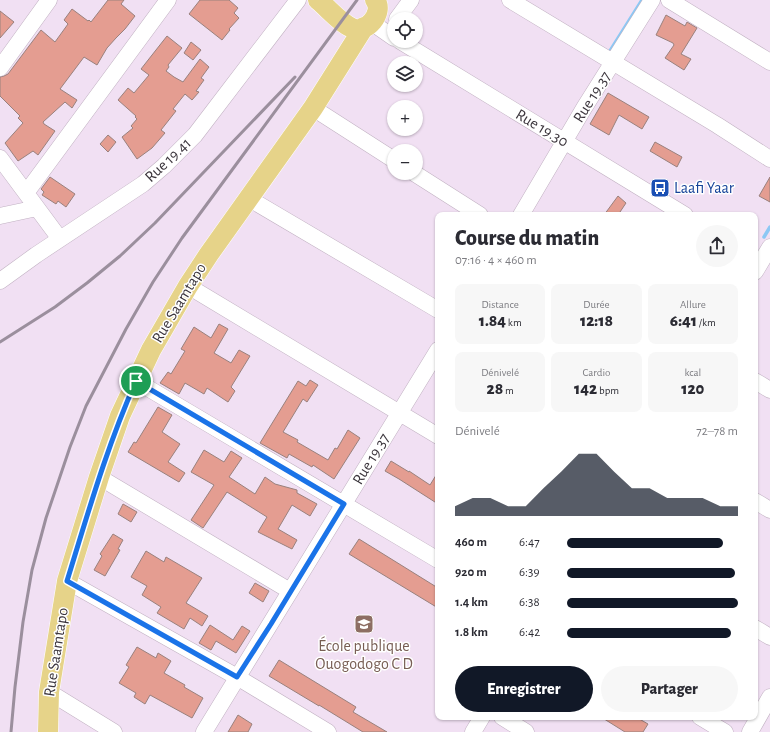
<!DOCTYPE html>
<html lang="fr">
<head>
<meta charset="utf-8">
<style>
	body { margin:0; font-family:"Alegreya Sans",sans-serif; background:#f7f7f7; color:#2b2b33; height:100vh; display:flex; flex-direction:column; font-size:15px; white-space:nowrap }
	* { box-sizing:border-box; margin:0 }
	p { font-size:13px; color:#7c7c81 }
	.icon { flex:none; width:22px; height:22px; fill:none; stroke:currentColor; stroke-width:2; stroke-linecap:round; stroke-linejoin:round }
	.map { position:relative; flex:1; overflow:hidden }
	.drawer { position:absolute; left:435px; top:212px; width:323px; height:508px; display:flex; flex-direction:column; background:#fff; border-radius:8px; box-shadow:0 1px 3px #0004 }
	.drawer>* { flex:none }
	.controls { position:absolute; left:387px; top:12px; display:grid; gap:8px }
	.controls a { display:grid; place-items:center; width:36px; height:36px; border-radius:50%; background:#fff; box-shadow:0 1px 3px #0004; font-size:20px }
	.pin { position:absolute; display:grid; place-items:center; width:34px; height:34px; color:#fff; margin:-17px; border:2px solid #fff; border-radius:50%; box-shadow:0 1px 4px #0007 }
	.round { display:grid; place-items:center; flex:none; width:42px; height:42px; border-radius:21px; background:#f7f7f7 }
	.headline { display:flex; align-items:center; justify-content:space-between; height:68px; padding:0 20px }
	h1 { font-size:22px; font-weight:800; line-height:30px }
	.metrics { display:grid; grid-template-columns:repeat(3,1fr); gap:6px; height:68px; padding:4px 20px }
	.metrics div { display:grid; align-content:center; border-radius:8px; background:#f7f7f7; text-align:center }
	.metrics b { font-size:17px; font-weight:800 }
	.metrics small { font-size:11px; font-weight:400 }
	.metrics p { font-size:11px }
	.chart { height:112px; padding:8px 20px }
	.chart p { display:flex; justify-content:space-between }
	.chart svg { width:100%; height:72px; margin-top:4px; fill:#111827; opacity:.7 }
	.primary-button { display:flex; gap:8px; margin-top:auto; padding:8px 20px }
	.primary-button a { flex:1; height:46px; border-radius:24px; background:#111827; color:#fff; font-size:16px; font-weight:800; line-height:46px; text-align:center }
	.primary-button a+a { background:#f7f7f7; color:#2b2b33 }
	ul { padding:0 20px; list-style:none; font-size:13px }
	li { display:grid; grid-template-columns:64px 48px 1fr; align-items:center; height:30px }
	li i { height:10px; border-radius:5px; background:#111827 }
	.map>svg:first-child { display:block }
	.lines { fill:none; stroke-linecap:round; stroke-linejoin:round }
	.stream { stroke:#8cc8f4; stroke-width:3.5 }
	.building { fill:#e49d91; stroke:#99817d }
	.minor-casing { stroke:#c1b1c2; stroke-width:17 }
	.major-casing { stroke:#fff; stroke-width:21 }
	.minor { stroke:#fff; stroke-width:16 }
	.major { stroke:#e6d389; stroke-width:20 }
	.rail { stroke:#9b8f9d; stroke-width:3 }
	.route-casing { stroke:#fff; stroke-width:8 }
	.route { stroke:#1a73e8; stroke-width:5 }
	.labels { text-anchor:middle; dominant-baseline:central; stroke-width:3; stroke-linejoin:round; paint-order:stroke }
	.street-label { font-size:16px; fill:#3c363d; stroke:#fff }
	.transit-label { font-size:16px; fill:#164399; stroke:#fff; text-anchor:start }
	.education-label { font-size:16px; fill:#785e54; stroke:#fff }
</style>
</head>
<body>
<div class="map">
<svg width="770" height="732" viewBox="0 0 770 732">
	<rect width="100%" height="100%" fill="#f1e0f3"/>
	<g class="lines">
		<path class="stream" d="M610 51 642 0
			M764 237 770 227"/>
	</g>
	<path class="building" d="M108 0H124L121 4 135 16 125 29 116 38 107 48 97 65 84 57 60 89 77 100 72 108 65 102 43 122 44 124 55 131 38 155 33 151 18 161 5 143 23 123 18 118 20 116 0 96V77L4 76 8 74 41 30 55 42 68 24 64 20 72 9 88 21 89 20 91 22Z
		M200 0H229L238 8 234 13 239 18 229 29 230 30 222 40 189 14Z
		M0 11 14 22 0 38Z
		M666 15 685 26 687 22 697 28 681 54 691 59 684 70 665 58 674 45 673 43 656 35Z
		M167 36 182 48 168 65 169 67 166 71 174 77 183 82 200 59 209 67 201 78 204 80 196 91 199 92 192 100 185 94 173 109 176 111 161 130 165 133 152 148 137 159 122 137 133 128 131 126 137 119 135 117 136 116 118 100 128 88 134 93 149 75 141 69Z
		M191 42 201 50 193 60 184 53Z
		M608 93 649 117 642 129 619 115 609 135 590 124Z
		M108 135 116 142 108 152 100 144Z
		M655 142 682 157 677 167 650 151Z
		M50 177 75 194 66 207 58 201 56 204 42 195 44 192 41 189Z
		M770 177V202L759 196Z
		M618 196 626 203 618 215H604Z
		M219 324 228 329 214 353 231 363 239 350 250 356 231 387 235 391 228 402 207 388 204 394 185 383 179 394 160 383 168 372 171 374 185 351 181 349 194 327 211 338Z
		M310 380 318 385 307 402 303 399 283 432 298 440 297 442 328 460 335 448 337 449 348 430 360 438 334 479 313 465 312 467 289 454 287 458 260 443 298 381 306 386Z
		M158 407 172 415 162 432 180 444 168 462 185 473 179 482 128 452 134 442 136 443Z
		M204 450 224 462 231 451 242 458 229 477 255 494 265 477 275 484 297 490V493L317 504 310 516 292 505 278 529 297 540 292 549 258 532 267 517 227 492 203 528 191 520 214 485 191 472Z
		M391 461 409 472V471L430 485 438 472V504L399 479 385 471Z
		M123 504 137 512 131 522 118 514Z
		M113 534 123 540 118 549 120 550 105 576 94 570 102 556 100 554Z
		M359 539 438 588V608L349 554Z
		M146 551 164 562 166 557 202 578 186 603 208 616 202 626 190 618 184 629 157 613 161 607 142 595 147 586 131 577Z
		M255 583 269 591 263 602 249 593Z
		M210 625 233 640 242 626 250 631 236 653 216 641 211 650 199 643Z
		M137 647 156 658 158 653 171 661 164 673 185 685 184 687 203 698 192 718 150 695 145 704 134 697 136 693 119 683 129 667 126 665Z
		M279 660 356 707 353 712 387 732H363L319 705V706L269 676Z
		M238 715 252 724 248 732H228Z
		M601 717H636L648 724 643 732H625Z"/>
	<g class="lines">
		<g class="minor-casing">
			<path id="minor" d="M510 0 717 125 770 159
				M669 0 770 62
				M397 19 411 0
				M371 22 394 38
				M400 41 685 215
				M0 68 49 0
				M313 108 394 160
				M0 158 60 239
				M414 173 480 215
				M26 193 168 0
				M248 198 438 310
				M521 215 584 108 652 0
				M0 216 37 208
				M755 272 770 247
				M0 281 36 255 143 184 164 166 195 135 298 0
				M188 286 438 436
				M136 381 438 560
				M755 381 770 390
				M99 477 290 591
				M755 501 770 510
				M67 581 237 677 328 732
				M755 628 770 637
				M49 692 114 732
				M502 717 526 732
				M700 717 725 732
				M204 732 438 350
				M473 732 482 717
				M750 732 770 697"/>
		</g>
		<g class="major-casing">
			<path id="major" d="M318 0C329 9 339 22 352 28 366 35 385 12 375 0
				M48 732 49 692 67 581 99 477 120 416 151 350 188 286 209 254 313 108 364 27"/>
		</g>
		<use href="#minor" class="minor"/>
		<use href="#major" class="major"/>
		<path class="rail" d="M0 342 55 307 87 283 120 256 155 223 295 77
			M11 732 15 687 23 622 32 570 46 518 70 447 86 406 126 329 153 282 182 238 357 0"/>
	</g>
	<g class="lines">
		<g class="route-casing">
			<path id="route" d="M136 381 344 504 271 624 237 677 67 581C88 513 107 446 136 381Z"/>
		</g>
		<use href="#route" class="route"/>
	</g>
	<defs>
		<g id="bus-square" transform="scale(1)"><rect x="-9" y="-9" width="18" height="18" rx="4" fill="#1a4fb4" stroke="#fff"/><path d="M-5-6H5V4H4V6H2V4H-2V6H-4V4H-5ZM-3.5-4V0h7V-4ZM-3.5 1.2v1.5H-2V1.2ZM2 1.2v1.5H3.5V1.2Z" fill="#fff"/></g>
		<g id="school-square" transform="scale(1)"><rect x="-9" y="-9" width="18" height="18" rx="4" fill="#8d6e63" stroke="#fff"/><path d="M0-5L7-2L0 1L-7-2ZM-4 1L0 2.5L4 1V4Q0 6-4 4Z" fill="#fff"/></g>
	</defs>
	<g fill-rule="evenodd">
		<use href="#bus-square" x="660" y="188"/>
		<use href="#school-square" x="364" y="624"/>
	</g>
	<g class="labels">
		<g class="street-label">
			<text transform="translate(592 97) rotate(-58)">Rue 19.37</text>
			<text transform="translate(542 128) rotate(31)">Rue 19.30</text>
			<text transform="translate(168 160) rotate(-43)">Rue 19.41</text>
			<text transform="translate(179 303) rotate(-59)">Rue Saamtapo</text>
			<text transform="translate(371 459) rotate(-59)">Rue 19.37</text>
			<text transform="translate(56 652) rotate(-81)">Rue Saamtapo</text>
		</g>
		<g class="transit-label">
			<text x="674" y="188">Laafi Yaar</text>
		</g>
		<g class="education-label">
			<text x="364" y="646">École publique<tspan x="364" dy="18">Ouogodogo C D</tspan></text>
		</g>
	</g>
</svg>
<div class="controls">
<a><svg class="icon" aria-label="locate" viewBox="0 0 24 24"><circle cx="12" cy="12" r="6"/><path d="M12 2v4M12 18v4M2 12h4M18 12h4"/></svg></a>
<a><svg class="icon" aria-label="layers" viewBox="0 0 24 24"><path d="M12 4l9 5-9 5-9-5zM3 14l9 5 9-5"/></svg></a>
<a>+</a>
<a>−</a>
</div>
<div class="pin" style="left:136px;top:381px;background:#1e9e55"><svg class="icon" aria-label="arrive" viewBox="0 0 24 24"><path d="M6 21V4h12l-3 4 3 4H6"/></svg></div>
<section class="drawer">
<div class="headline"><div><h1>Course du matin</h1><p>07:16 · 4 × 460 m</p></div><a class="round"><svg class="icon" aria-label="share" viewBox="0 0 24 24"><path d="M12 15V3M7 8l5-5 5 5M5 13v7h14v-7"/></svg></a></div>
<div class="metrics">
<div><p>Distance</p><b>1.84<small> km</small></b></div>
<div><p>Durée</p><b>12:18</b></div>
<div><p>Allure</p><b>6:41<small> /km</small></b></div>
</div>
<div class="metrics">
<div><p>Dénivelé</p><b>28<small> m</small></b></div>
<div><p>Cardio</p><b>142<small> bpm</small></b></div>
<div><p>kcal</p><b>120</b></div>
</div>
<div class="chart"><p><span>Dénivelé</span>72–78 m</p>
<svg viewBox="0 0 160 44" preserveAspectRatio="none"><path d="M0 44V38L10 33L20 33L30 38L40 38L50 27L60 17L70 6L80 6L90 17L100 27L110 27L120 33L130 33L140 33L150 38L160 38V44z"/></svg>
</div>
<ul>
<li><b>460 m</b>6:47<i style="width:91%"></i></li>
<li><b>920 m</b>6:39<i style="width:98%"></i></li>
<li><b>1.4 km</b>6:38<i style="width:100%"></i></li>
<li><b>1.8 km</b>6:42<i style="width:96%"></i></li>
</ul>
<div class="primary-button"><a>Enregistrer</a><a>Partager</a></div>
</section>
</div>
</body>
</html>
